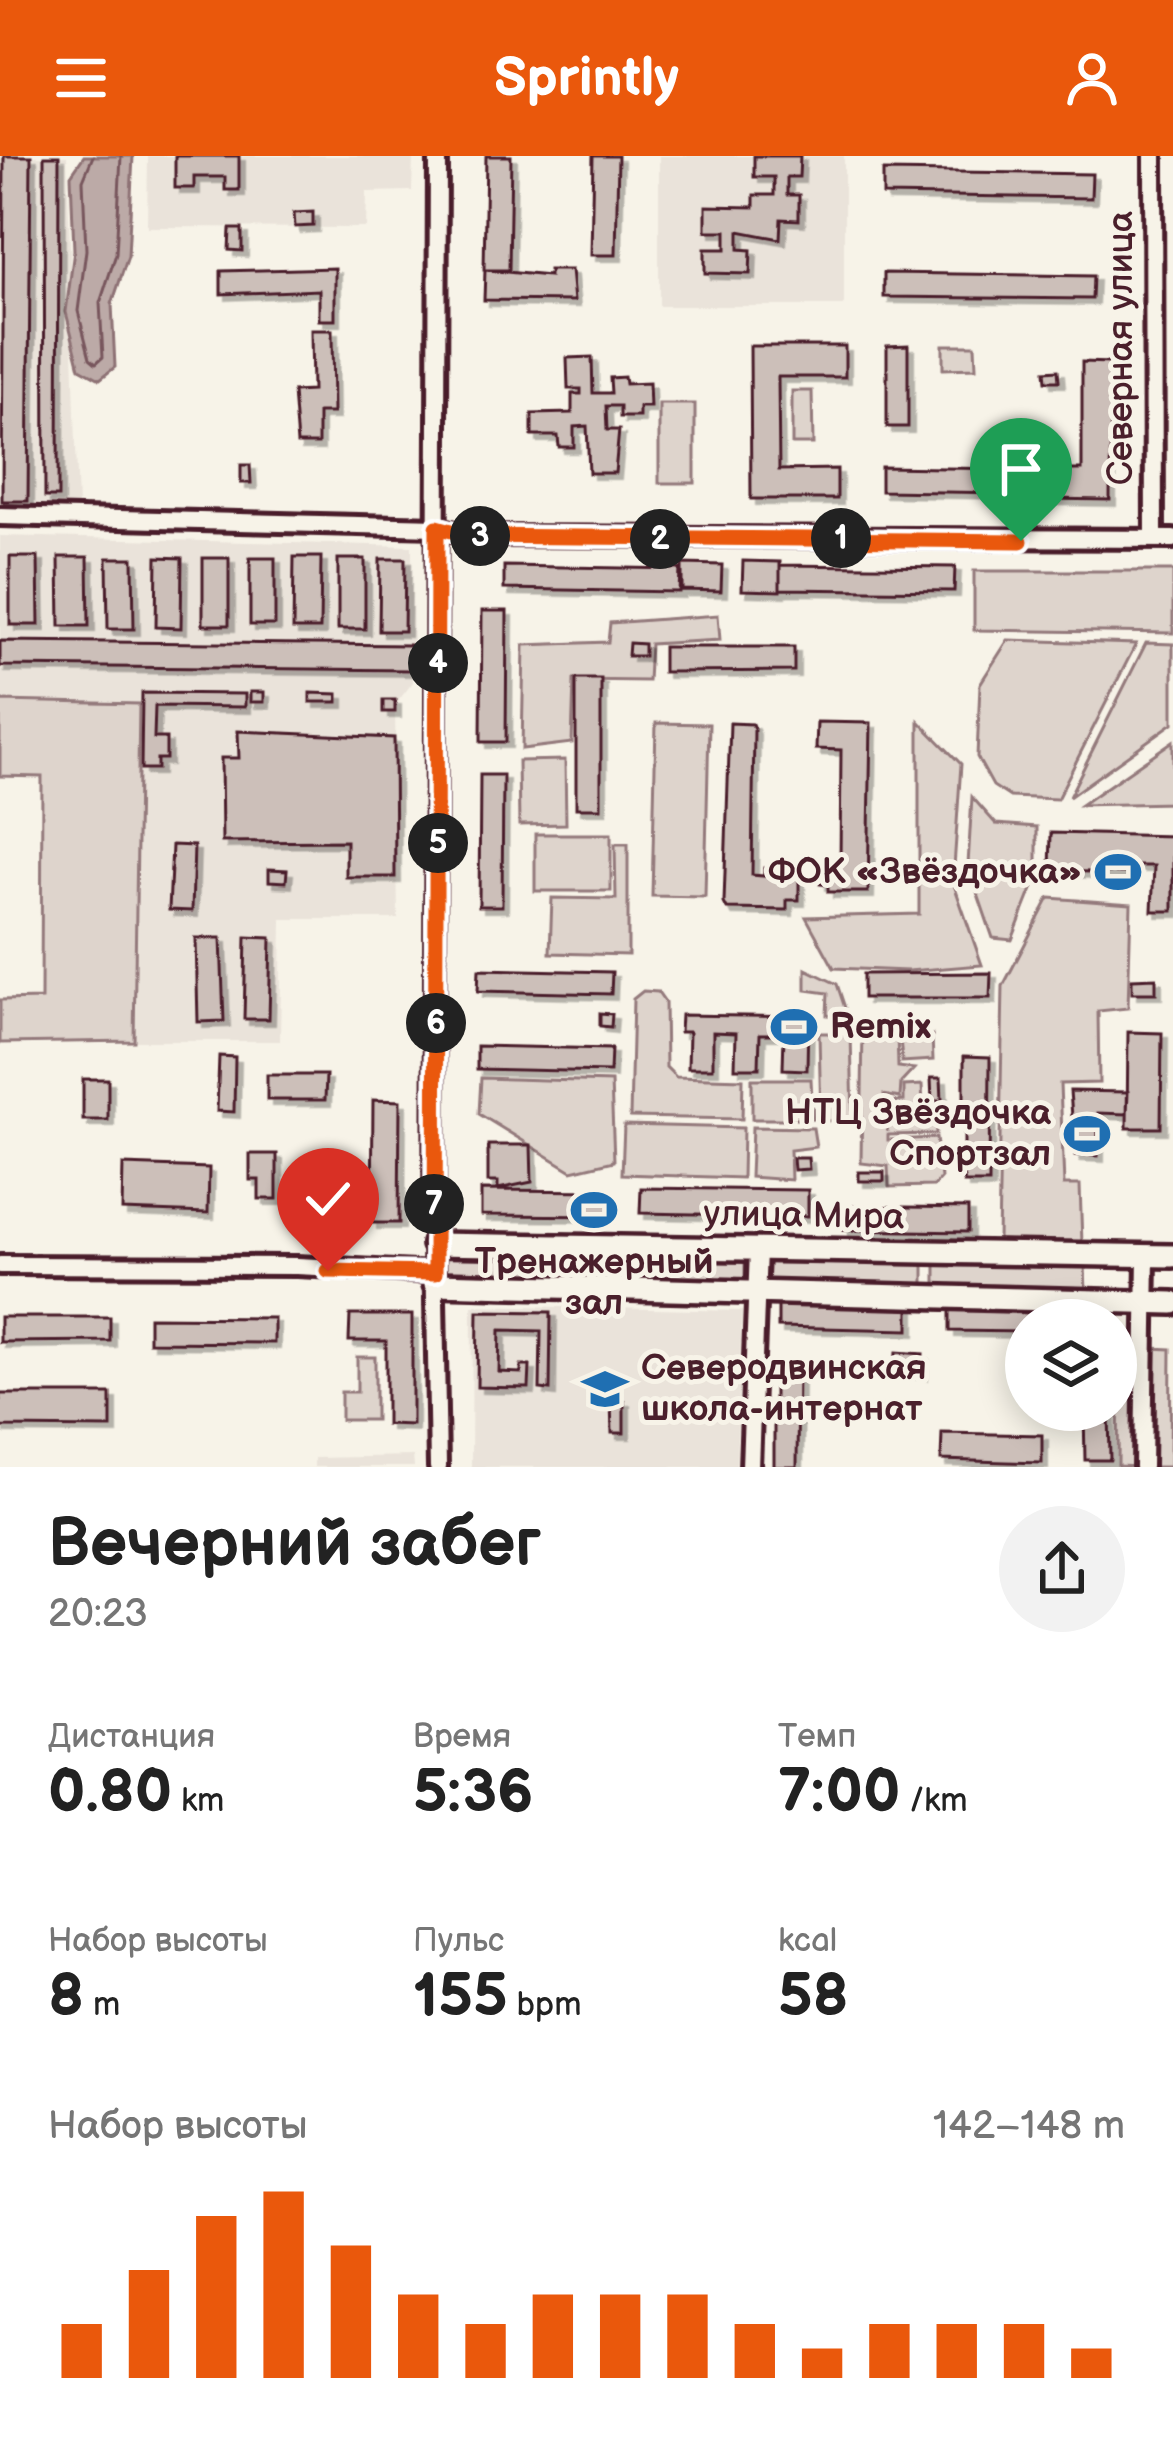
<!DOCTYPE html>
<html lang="ru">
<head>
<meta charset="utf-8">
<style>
	body { margin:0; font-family:"Balsamiq Sans",sans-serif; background:#f2f2f2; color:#222; height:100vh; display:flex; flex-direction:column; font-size:45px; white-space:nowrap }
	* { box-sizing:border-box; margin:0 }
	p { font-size:39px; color:#767676 }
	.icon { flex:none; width:66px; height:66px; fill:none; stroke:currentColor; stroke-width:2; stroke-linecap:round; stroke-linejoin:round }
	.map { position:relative; height:1311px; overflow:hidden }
	.side { display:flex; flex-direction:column; background:#fff; flex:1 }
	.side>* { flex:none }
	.tools { position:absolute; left:1005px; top:1143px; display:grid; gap:24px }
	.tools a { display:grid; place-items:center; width:132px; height:132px; border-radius:50%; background:#fff; box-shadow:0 6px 30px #0003; font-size:60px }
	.pin { position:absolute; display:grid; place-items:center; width:102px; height:102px; color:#fff; margin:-123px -51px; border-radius:50% 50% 50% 0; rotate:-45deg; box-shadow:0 0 12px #0007 }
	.pin .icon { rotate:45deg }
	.km { position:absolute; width:60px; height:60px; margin:-30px; border-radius:50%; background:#222; color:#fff; font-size:33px; line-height:60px; text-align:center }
	.round { display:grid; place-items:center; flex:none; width:126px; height:126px; border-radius:63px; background:#f2f2f2 }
	.head { display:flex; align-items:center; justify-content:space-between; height:204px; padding:0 48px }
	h1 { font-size:66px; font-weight:700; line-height:90px }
	.metrics { display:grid; grid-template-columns:repeat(3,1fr); gap:18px; height:204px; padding:12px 48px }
	.metrics div { display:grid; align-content:center }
	.metrics b { font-size:60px; font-weight:700 }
	.metrics small { font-size:33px; font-weight:400 }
	.metrics p { font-size:33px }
	.chart { height:336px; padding:24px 48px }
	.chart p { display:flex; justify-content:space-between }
	.chart svg { width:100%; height:216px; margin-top:12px; stroke:#ea580c; stroke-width:6 }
	header { display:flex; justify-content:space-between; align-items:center; height:156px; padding:0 48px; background:#ea580c; color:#fff; font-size:54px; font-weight:700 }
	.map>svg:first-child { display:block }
	.built { fill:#eae3da }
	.green { fill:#ded4cc; stroke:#947a7c; stroke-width:3 }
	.water { fill:#bcaaa7; stroke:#8e7275; stroke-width:3 }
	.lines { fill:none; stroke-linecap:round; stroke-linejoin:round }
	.shore { stroke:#78575d; stroke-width:3 }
	.building { fill:#ccbfb9; stroke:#4a1f2b; stroke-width:3; filter:url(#shadow) }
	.minor-casing { stroke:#4a1f2b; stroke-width:26 }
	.major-casing { stroke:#4a1f2b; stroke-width:30 }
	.minor { stroke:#f7f3e8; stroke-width:16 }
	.major { stroke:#f7f3e8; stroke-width:21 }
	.route-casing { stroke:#fff; stroke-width:24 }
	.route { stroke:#ea580c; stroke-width:15 }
	.labels { text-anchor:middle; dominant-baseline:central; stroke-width:10; stroke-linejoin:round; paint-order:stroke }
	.street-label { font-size:36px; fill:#4a1f2b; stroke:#f7f3e8 }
	.poi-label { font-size:36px; font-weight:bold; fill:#4a1f2b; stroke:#f7f3e8; text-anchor:end }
</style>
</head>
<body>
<header><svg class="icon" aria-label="menu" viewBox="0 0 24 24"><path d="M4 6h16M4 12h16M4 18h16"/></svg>Sprintly<svg class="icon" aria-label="person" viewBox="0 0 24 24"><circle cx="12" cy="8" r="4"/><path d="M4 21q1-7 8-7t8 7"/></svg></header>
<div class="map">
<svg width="1173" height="1311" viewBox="0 0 1173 1311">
	<defs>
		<filter id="shadow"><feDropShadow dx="5.5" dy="5.5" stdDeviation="0" flood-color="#0004"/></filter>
	</defs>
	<rect width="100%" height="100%" fill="#f7f3e8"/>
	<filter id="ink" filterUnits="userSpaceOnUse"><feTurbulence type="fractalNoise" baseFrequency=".00833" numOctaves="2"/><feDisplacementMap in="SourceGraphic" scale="24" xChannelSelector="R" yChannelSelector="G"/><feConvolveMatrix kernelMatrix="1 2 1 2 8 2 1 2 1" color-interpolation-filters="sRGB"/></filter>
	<g filter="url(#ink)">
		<path class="built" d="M0 0H67L78 353 0 354Z
			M148 0H413L412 35 367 36 366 72 147 71Z
			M659 0H844V150H659Z
			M0 380 412 390 413 526 395 549 398 763H282L280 885H134L139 548 0 545Z
			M472 1149 742 1155 736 1311H471Z
			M413 1300 414 1311H314V1302Z"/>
		<path class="green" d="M943 189H975L976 212 943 213Z
			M792 235H812L813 288H792Z
			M659 248H695V327H659Z
			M974 415H1173V477L974 474Z
			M718 459 720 484 650 488 648 525 574 524 572 587 522 593 524 489 608 486 610 467Z
			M1008 484 1136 488 1057 643 1010 641 993 630 977 601 980 528Z
			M1146 487 1173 488V567L1069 641Z
			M0 545 139 548 134 885 0 887V844L41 843 42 621 0 620Z
			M919 565 961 608 953 726 982 809 908 815 834 812 806 761 919 758Z
			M656 567 709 568 705 741 652 740Z
			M1173 585V647L1081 649Z
			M565 604 566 668 519 669 518 605Z
			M972 641 996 668 1037 671V721L1012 784 993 782 968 709Z
			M535 678H611V735H535Z
			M615 688H628V799L550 797 552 742 616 743Z
			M1049 742 1131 748 1128 852 1098 855 1099 927 1060 928 1064 1029H1080L1082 1088 998 1084 1003 830Z
			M806 813 837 828 848 861 827 859 828 837 806 834Z
			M643 835 658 836 665 846 666 911 676 921 743 923 742 963 630 961 633 843Z
			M917 870V877L897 878 898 911 914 913 901 927 900 942 884 939 887 976 888 946 904 945V930L922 929 923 950H935L936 978 888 979V984L936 982 941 1022 934 1030 889 1031 888 1010 861 1007 863 871Z
			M819 877H851L853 964 821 965Z
			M932 879 933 904 902 906 900 881Z
			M481 922 611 926 614 1005 572 1015 479 958Z
			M752 923H811L813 963H752Z
			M624 969 743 972 742 1022 622 1018Z
			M752 971 813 972 816 991 790 994 791 1024 750 1021Z
			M442 1096 745 1103V1128L447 1122Z
			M769 1105H924V1136H768Z
			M936 1105 1085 1107 1086 1139H936Z
			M1119 1191H1141L1138 1311 1118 1310Z
			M1151 1192 1171 1193 1170 1311H1150Z
			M357 1201H375V1264H341V1236H357Z"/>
		<path class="water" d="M84 0H133L128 100 112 148 115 211 100 223 80 212 66 156 74 94 71 19Z"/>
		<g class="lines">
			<path class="shore" d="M93 0 83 24 86 94 78 155 90 202 96 207 103 201 100 147 116 98 121 0"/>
		</g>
		<path class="building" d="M4 0H31L28 345H2Z
			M44 0H59L58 341H45Z
			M175 0H239V34H225V21H194V32H175Z
			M486 0H511L509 114H484Z
			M593 0H618L616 99H591Z
			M754 0H800L799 21H787V39H799V64L781 63 780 83 739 75V93L751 94 750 118 705 117V93H726V75H706V50L754 51V39H774V21H754Z
			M883 15 1092 18 1091 42 883 39Z
			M313 56V70L295 71 294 57Z
			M230 73H242V95L229 94Z
			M335 112V164H319V134L221 138V115Z
			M485 114 549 120V114H571L574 145 484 144Z
			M884 117 1093 120 1092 143 884 141Z
			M311 174H332L333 257H318V288H297L293 236 312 235Z
			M908 189V271H887V190Z
			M750 190H845V221H778L779 314 837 313V343H751Z
			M592 201 593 237H611L610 222 624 221 625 228 649 227 650 251H639V261H620V250H606L607 274H619L615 317H589L587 270 574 271V291H559L558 280H532V258L572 257V238H581V233H568L567 202Z
			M1082 206 1111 207 1110 344 1046 343V314H1082Z
			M1058 214 1059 225H1046L1045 215Z
			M241 309H250L251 327H241Z
			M881 311 1010 313 1008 337 881 335Z
			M10 401H38L39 469H10Z
			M59 401H88L89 470H60Z
			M157 401 182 402 181 472 156 471Z
			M294 401H321L320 473H293Z
			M107 402H133L134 473H108Z
			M203 402H229V469H203Z
			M250 402H275V469H250Z
			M338 403H365V473H338Z
			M380 403H405L404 475H379Z
			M743 405 780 406V435L742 434Z
			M682 408 722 409 721 435 682 434Z
			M780 409 955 411 954 435 780 433Z
			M504 410 680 413 679 436 504 433Z
			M482 455H507L506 586H481Z
			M0 485 411 489V514L0 510Z
			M629 487 644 488V500H628Z
			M663 491H794V515L663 516Z
			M576 523H601V652H576Z
			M250 536H264V546H250Z
			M142 537 245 538V551L155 550 154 582H166V603H157V613H141Z
			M310 537 338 538V546H310Z
			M383 544H395V556H383Z
			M817 566 871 567 868 736H828V729L820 728 821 708H840L841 594 816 593Z
			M730 567 752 568 754 573 752 719 764 720V712H799V744H787V754L727 753 724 747Z
			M238 575 394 582 395 721H346V685L222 686 221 602H239Z
			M480 619H503L502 750H479Z
			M1051 677 1173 680V755H1152L1154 710H1135V717L1050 715Z
			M172 689 194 690 192 755 169 754Z
			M269 713 287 714 286 726 269 725Z
			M246 781 271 782 269 863H244Z
			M196 782H221L224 865 198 866Z
			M479 813 612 816 611 838 478 835Z
			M991 817 990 842H863V818Z
			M1156 822V837H1132V823Z
			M600 857 612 858 611 871 600 870Z
			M681 859 808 861 807 914 783 913 784 878H760L759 912H735L736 877 713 876V912H688L689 876H680Z
			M1128 876 1162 877 1161 972H1127Z
			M477 890 611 893 610 916 477 913Z
			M219 900 235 901 234 956 217 955Z
			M964 900 990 901 989 1027H964Z
			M267 919H326L325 944H267Z
			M931 922H941L942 945H932Z
			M83 923H108V964H83Z
			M1070 935 1128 936 1127 958 1098 957V1000L1075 999Z
			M373 944 400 945 399 1067H372Z
			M488 989H531L532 1026 498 1033V1026H488Z
			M250 998H277V1043H259V1024H250Z
			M793 1002H808L809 1013 794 1014Z
			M123 1009 209 1012 208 1057 122 1054Z
			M859 1016H884V1025H859Z
			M641 1032 808 1034V1060L640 1057Z
			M481 1034 609 1035V1060L481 1059Z
			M843 1050 968 1052V1076L843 1074Z
			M778 1148 909 1150V1174L778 1171Z
			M950 1152H1048V1164H1026V1176L950 1175Z
			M478 1155 551 1156 550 1234 540 1233 541 1175 500 1174 499 1216 521 1217V1210H530L529 1232 477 1231Z
			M350 1159H412V1269L386 1268V1185H349Z
			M0 1161H110V1185L0 1186Z
			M149 1161 274 1162V1187L149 1186Z
			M896 1196 923 1198 922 1218 895 1216Z
			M774 1208 798 1209 797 1311H774Z
			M0 1238H111V1272L0 1271Z
			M611 1245H624V1277H612Z
			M1084 1254H1109L1110 1304H1085Z
			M942 1277 1042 1279V1307L941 1304Z"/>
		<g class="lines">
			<g class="minor-casing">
				<path id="minor" d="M438 0 434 1088 438 1311
					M1153 0 1154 383
					M0 360 437 371 470 380 1173 383
					M0 1109 297 1110 435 1117
					M750 1311 758 1093
					M1143 1311 1146 1099"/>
			</g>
			<g class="major-casing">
				<path id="major" d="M434 1088 1173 1100
					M435 1128 1173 1147"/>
			</g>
			<use href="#minor" class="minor"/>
			<use href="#major" class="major"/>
		</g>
	</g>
	<g class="lines" filter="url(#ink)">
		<g class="route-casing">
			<path id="route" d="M328 1115 435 1117 437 371 470 380 1021 385"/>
		</g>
		<use href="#route" class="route"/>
	</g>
	<defs>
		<g id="stadium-bare" transform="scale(3.6)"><path d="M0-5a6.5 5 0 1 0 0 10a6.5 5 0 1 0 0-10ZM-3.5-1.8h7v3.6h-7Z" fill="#1f6fb2" stroke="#f7f3e8" stroke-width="2.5" paint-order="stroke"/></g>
		<g id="school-bare" transform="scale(3.6)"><path d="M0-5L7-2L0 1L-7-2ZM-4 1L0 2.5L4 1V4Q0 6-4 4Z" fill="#1f6fb2" stroke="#f7f3e8" stroke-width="2.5" paint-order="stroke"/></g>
	</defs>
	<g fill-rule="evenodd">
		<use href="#stadium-bare" x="1118" y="716"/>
		<use href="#stadium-bare" x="794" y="871"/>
		<use href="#stadium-bare" x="1087" y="978"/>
		<use href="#stadium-bare" x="594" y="1054"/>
		<use href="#school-bare" x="605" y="1233"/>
	</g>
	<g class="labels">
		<g class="street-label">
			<text transform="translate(1121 192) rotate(-90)">Северная улица</text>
			<text transform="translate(804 1060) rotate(1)">улица Мира</text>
		</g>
		<g class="poi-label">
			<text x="1082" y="716">ФОК «Звёздочка»</text>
			<text x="830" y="871" text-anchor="start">Remix</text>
			<text x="1051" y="957">НТЦ Звёздочка<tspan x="1051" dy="41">Спортзал</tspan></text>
			<text x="594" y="1106" text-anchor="middle">Тренажерный<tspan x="594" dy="41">зал</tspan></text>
			<text x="641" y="1212" text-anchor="start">Северодвинская<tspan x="641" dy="41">школа-интернат</tspan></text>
		</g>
	</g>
</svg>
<div class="tools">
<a><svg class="icon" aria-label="layers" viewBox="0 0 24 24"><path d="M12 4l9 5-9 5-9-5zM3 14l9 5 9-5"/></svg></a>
</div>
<div class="pin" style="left:1021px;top:385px;background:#1e9e55"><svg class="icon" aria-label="arrive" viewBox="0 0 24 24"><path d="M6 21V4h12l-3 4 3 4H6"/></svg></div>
<div class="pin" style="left:328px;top:1115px;background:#d93025"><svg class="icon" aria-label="check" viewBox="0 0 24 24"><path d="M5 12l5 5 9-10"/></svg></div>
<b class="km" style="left:841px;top:382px">1</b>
<b class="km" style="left:660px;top:383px">2</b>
<b class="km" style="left:480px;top:380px">3</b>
<b class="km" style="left:438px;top:507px">4</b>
<b class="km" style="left:438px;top:687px">5</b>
<b class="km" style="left:436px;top:867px">6</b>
<b class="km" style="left:434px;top:1048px">7</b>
</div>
<section class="side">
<div class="head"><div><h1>Вечерний забег</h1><p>20:23</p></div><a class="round"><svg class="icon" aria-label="share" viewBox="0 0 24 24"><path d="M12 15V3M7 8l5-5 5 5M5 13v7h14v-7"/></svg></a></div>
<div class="metrics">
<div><p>Дистанция</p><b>0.80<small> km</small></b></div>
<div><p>Время</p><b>5:36</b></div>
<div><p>Темп</p><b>7:00<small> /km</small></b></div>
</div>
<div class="metrics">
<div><p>Набор высоты</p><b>8<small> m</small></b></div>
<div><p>Пульс</p><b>155<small> bpm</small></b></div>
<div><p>kcal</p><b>58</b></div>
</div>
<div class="chart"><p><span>Набор высоты</span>142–148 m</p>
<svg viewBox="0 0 160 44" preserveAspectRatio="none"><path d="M5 44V33M15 44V22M25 44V11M35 44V6M45 44V17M55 44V27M65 44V33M75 44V27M85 44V27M95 44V27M105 44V33M115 44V38M125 44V33M135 44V33M145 44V33M155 44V38"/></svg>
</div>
</section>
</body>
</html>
